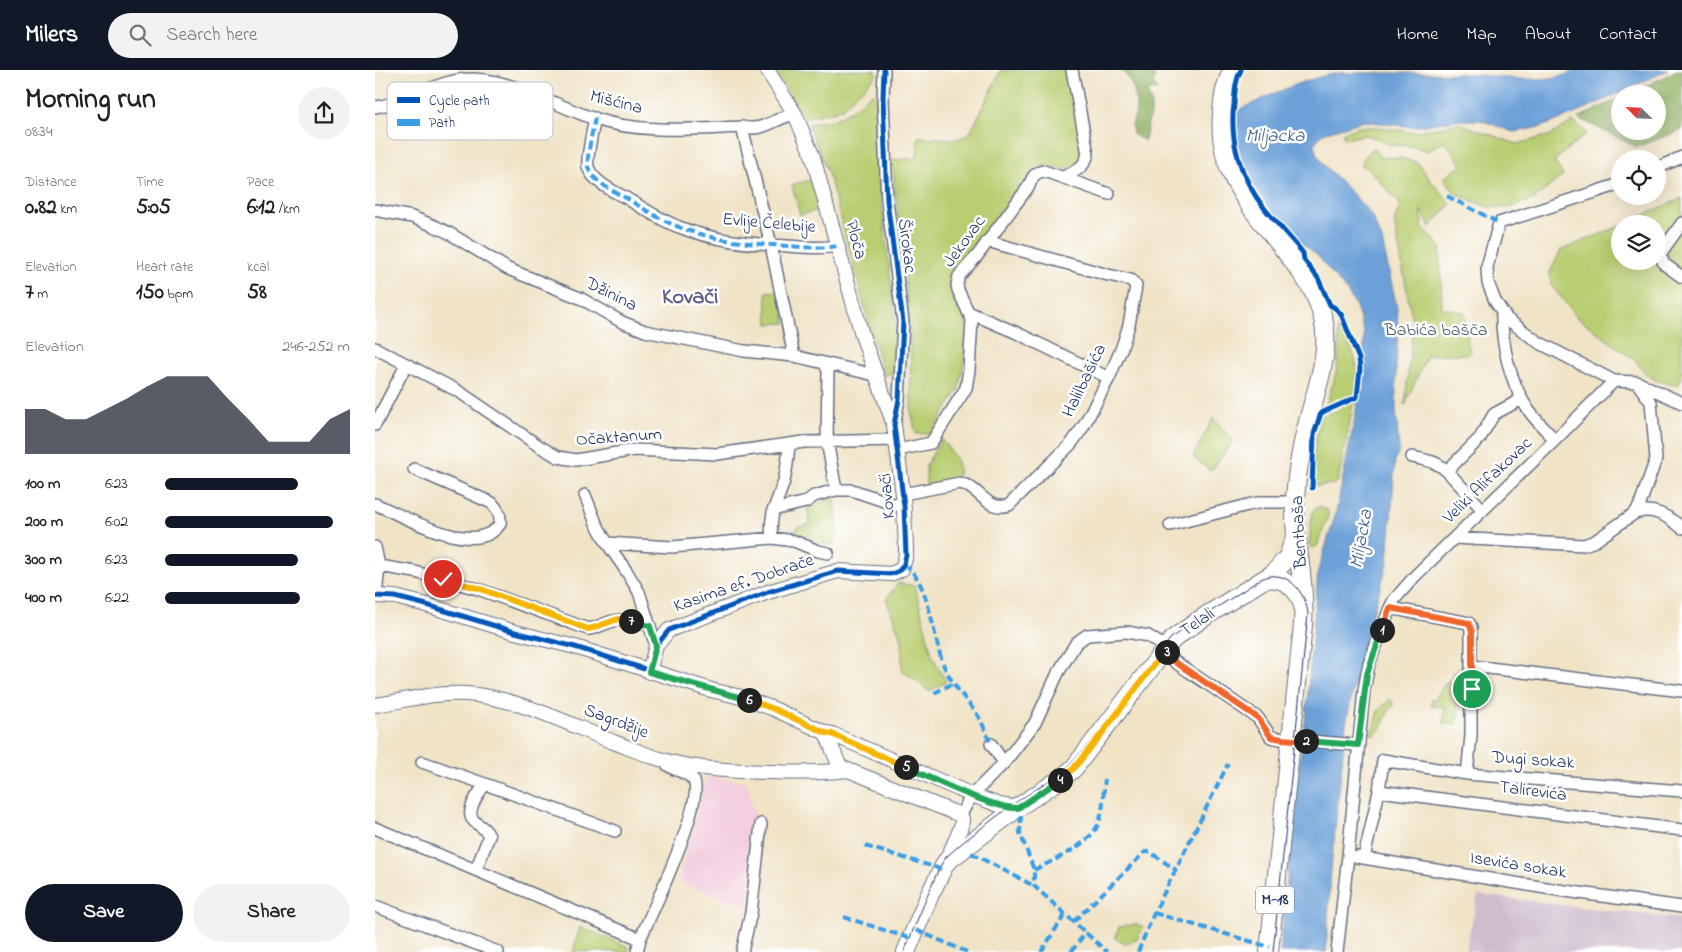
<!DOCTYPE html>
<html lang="en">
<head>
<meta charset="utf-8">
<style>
	body { margin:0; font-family:"Indie Flower",sans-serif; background:#f2f2f2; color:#202124; height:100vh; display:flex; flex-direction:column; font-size:19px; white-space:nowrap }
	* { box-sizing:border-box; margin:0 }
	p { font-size:16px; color:#757577 }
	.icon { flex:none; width:28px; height:28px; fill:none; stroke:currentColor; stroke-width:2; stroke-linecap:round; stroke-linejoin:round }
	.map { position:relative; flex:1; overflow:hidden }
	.side { display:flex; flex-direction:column; background:#fff; width:375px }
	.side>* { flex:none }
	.needle { width:32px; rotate:294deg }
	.buttons { position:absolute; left:1236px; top:15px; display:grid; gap:10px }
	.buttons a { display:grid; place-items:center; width:55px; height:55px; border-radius:50%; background:#fff; box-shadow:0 5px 20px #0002; font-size:25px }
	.pin { position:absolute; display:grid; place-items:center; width:42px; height:42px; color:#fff; margin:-21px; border:2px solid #fff; border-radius:50%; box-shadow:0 1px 5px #0007 }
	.km { position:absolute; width:25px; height:25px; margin:-12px; border-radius:50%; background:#222; color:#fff; font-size:14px; line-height:25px; text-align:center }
	.round { display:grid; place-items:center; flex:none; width:52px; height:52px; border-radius:26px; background:#f2f2f2 }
	.overview { display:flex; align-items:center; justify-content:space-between; height:85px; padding:0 25px }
	h1 { font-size:28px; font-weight:700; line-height:38px }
	.figures { display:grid; grid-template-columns:repeat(3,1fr); gap:8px; height:85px; padding:5px 25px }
	.figures div { display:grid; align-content:center }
	.figures b { font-size:21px; font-weight:700 }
	.figures small { font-size:14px; font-weight:400 }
	.figures p { font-size:14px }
	.chart { height:140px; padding:10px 25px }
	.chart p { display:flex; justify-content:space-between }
	.chart svg { width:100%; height:90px; margin-top:5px; fill:#111827; opacity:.7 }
	.primary-button { display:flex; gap:10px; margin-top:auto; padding:10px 25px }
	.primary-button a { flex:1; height:58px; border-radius:30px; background:#111827; color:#fff; font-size:20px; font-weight:700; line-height:58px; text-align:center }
	.primary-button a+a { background:#f2f2f2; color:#202124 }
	ul { padding:0 25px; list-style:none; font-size:16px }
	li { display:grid; grid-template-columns:80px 60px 1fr; align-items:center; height:38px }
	li i { height:12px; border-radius:6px; background:#111827 }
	header { display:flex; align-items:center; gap:30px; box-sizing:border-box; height:70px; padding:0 25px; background:#111827; color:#fff }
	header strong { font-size:24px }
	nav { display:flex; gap:28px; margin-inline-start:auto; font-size:18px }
	.search { width:350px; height:45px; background:#f2f2f2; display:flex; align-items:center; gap:12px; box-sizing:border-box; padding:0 18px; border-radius:28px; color:#757577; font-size:19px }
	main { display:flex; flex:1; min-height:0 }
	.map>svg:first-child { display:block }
	.built { fill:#f3cfdf }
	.industrial { fill:#cfbdce }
	.green { fill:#b9ce72; stroke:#6a7e68 }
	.forest { fill:#92b164; stroke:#567061 }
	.water { fill:#6ca0d8; stroke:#44689b }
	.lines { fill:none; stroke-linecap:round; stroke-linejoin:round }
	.minor-casing { stroke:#666e82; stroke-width:14 }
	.tertiary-casing { stroke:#666e82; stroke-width:16 }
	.primary-casing { stroke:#666e82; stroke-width:20 }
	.minor { stroke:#fff; stroke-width:11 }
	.tertiary { stroke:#fff; stroke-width:14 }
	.primary { stroke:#fff; stroke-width:18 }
	.tram { stroke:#1b2f5e; stroke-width:1 }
	.quiet { stroke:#3b9de6; stroke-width:4; stroke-dasharray:8 4; stroke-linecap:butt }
	.cycleway-casing { stroke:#fff; stroke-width:8 }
	.cycleway { stroke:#0057b8; stroke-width:5 }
	.split-1-casing { stroke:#fff; stroke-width:10 }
	.split-2-casing { stroke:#fff; stroke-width:10 }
	.split-3-casing { stroke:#fff; stroke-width:10 }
	.split-4-casing { stroke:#fff; stroke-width:10 }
	.split-5-casing { stroke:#fff; stroke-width:10 }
	.split-6-casing { stroke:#fff; stroke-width:10 }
	.split-7-casing { stroke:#fff; stroke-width:10 }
	.split-8-casing { stroke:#fff; stroke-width:10 }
	.split-1 { stroke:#f0652b; stroke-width:6 }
	.split-2 { stroke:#22a559; stroke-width:6 }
	.split-3 { stroke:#f0652b; stroke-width:6 }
	.split-4 { stroke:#f5b400; stroke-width:6 }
	.split-5 { stroke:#22a559; stroke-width:6 }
	.split-6 { stroke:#f5b400; stroke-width:6 }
	.split-7 { stroke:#22a559; stroke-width:6 }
	.split-8 { stroke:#f5b400; stroke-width:6 }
	.labels { text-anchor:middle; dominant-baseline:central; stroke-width:5; stroke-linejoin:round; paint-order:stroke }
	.shield { fill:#fff; stroke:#5f6d8e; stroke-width:1 }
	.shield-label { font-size:16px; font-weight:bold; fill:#1b2f5e }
	.street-label { font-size:18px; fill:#1b2f5e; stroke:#fff }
	.park-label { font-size:18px; fill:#4a5f64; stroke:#fff }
	.water-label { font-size:19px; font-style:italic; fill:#3b5c8f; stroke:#fff }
	.district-label { font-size:22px; font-weight:bold; fill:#615b8a; stroke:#fff }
	.key { fill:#fff; stroke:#bbc1cf; stroke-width:1 }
	.key-label { font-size:14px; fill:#1b2f5e }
</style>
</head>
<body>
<header>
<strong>Milers</strong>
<div class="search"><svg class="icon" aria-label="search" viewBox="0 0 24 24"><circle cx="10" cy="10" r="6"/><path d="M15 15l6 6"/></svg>Search here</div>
<nav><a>Home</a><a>Map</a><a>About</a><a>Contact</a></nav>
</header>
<main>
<section class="side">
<div class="overview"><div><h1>Morning run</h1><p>08:34</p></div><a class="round"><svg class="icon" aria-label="share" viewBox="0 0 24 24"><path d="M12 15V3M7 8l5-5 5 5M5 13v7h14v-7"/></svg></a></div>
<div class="figures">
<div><p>Distance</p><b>0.82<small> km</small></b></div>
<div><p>Time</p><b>5:05</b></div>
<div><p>Pace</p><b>6:12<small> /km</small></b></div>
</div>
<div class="figures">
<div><p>Elevation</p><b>7<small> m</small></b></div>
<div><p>Heart rate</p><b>150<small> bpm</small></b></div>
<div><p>kcal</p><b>58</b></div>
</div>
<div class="chart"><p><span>Elevation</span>246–252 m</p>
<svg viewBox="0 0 160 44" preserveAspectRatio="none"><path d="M0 44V22L10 22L20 27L30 27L40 22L50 17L60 11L70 6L80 6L90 6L100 17L110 27L120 38L130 38L140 38L150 27L160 22V44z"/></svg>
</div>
<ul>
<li><b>100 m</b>6:23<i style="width:72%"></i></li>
<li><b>200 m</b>6:02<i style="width:91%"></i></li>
<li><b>300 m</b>6:23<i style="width:72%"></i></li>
<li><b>400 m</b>6:22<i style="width:73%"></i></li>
</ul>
<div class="primary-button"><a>Save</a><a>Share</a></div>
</section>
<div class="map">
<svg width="1307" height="882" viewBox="0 0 1307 882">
	<rect width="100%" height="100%" fill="#fff"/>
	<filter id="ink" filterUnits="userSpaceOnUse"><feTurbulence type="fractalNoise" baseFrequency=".02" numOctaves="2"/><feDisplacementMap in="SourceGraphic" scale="10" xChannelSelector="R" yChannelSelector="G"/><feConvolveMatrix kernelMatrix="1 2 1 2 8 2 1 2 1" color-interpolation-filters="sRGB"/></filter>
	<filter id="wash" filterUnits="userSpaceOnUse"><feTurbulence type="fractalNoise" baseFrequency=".0096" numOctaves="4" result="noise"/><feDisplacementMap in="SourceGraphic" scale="20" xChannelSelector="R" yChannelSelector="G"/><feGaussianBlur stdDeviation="1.12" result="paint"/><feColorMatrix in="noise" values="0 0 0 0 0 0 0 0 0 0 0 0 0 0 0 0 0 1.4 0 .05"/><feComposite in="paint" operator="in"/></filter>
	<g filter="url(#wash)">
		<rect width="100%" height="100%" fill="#f0e3c6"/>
		<path class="built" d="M332 706 372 712 380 749 372 836 303 812Z"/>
		<path class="industrial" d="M1103 825 1307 849V882H1090Z"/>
		<path class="green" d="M400 0H501V6L467 38 461 41 429 48Z
			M626 0H692L710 80C691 116 680 88 660 98L577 217 579 226 591 246 593 274 583 321 556 363 541 364 536 341 535 257 517 90 542 88 543 67 583 69 595 63Z
			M496 24 501 25 502 28 504 111 522 263 521 303 508 305 454 106 433 54 460 49 478 39Z
			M1198 51 1212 63 1179 91 1188 105 1161 128 1134 138 1112 137 1080 123 1069 108 1087 95 1070 71 1052 81 1040 77 1014 74 1004 69 990 65 970 69 967 63 984 57H1003L1035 62 1062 58 1083 53 1142 74 1176 65Z
			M998 78 1005 87 1026 88 1043 93 1055 110 1076 134 1055 157 1046 140 1047 157 1065 176 1067 238 1089 242 1095 284 1052 285 1030 335 1038 253 1019 152 1025 134 995 100 986 95 989 88Z
			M439 109 447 139 425 145 417 115Z
			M1307 128V308L1303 316C1282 311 1274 311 1262 292L1202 247 1176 215 1175 202 1186 180 1245 156V191H1282V154H1250Z
			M404 221 411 253 393 254 391 222Z
			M964 253 968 258C978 281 989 303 977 328L950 337C955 322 962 306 963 290 965 278 961 265 964 253Z
			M976 331 978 334 977 340 963 411 958 414 942 416C933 407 942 359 946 347Z
			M838 348 858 371 836 401 818 387Z
			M566 369C576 383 589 393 581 410L551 417V396Z
			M460 428 463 464 458 474C445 477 429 466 418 461L422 460V457L435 454 432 436Z
			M944 436 953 441V447L942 476 937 478 934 474 937 443 939 440Z
			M523 513 540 516 557 585 571 612 554 621 527 600V570L511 529Z
			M1072 611 1084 619 1082 655 1068 653 1070 637 1056 636 1057 628 1059 630Z
			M1015 629 1019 635C1009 644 1009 658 1000 665H996L1003 641Z
			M760 854 768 857 762 870 749 874 740 868 744 857Z
			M205 857 254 877 253 882H198Z"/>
		<path class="forest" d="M746 0H774L776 4 780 6 778 13 782 19 772 21 776 32V46L774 48 770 71 758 64C755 52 760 51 761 40 762 26 757 8 746 0Z
			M1302 0H1307V60L1262 77 1203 48 1245 28V61H1282V24H1255Z"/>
		<path class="water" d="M1205 0H1293L1199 44 1166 57 1138 62 1106 50H1079L1038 57 989 51 948 63 939 74 941 83 949 95 978 124 996 145 1007 170 1022 238 1023 259 1021 293V340L1024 380 1020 390 1013 492 986 582 971 654 956 799 951 882H905L922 712 931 646 943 501 961 443 980 347 989 298V262L981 236 973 223 942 185 922 170 897 141 875 110 864 80 861 65 863 40C895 26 929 8 964 3 1005 3 1047 3 1088 4 1132 6 1161 17 1205 0Z"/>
	</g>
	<g filter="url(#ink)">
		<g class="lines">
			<g class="minor-casing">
				<path id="minor" d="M509 0 508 28 512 131 528 252 524 329 519 355
					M0 37C34 33 64 8 98 9 139 10 181 36 220 49 268 64 317 59 367 57 391 62 398 48 420 44
					M220 48C218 58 211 90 213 97 218 112 238 121 251 128 268 138 285 150 304 157 339 171 376 174 413 176 428 177 447 179 462 176
					M367 57 396 175 419 286
					M1282 98 1307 87
					M688 107C701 101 709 98 713 84L697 0
					M1245 114 1124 153 1112 197 1113 213 1120 231 1132 249 1163 272 1239 311 1262 312 1307 333
					M0 140 37 147 57 155 74 163 133 199 205 228 247 252 270 261 369 281 419 286 500 305
					M1307 153 1285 184 1289 194 1307 207
					M593 242 642 263 734 308
					M1127 242C1126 274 1135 311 1152 338 1160 350 1171 360 1180 370
					M0 278 83 321 164 376 183 387 201 390 260 380 342 384 429 372 520 370
					M450 294 453 301 452 371 461 420
					M0 355 31 295
					M523 380 556 373 591 318 594 300 597 250 583 220 582 214 584 206 602 186 654 116C657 108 659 102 669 101L734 124
					M1037 387C1050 390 1062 391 1072 401L1105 368 1119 344 1147 329
					M1072 401 1108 440
					M528 424 585 413C606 418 611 442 634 435L696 374 708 357 734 308 747 277 754 255 761 216 756 210 733 205 612 171
					M210 425 221 453 232 473 252 502 264 522 281 576
					M0 434C29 446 87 481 117 462 120 460 123 457 125 454 126 445 123 440 117 433L39 399
					M398 440 431 432 439 426 461 420H477L521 435 529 436
					M1260 443 1264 437 1281 389 1276 332 1263 314
					M795 455 873 435 888 432H921
					M397 468C394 442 402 434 409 411 412 399 413 387 414 375
					M1079 468 1209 475 1220 471 1260 443C1278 437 1293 446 1307 458
					M232 473 297 477 397 468 419 471 443 481 453 483
					M0 477 4 496 1 526
					M4 496 40 502 103 519 213 559C220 559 225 555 232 553 246 547 261 551 275 556
					M1015 538 1089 552 1094 553 1096 557V666L1092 704
					M1097 596 1307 621
					M616 674 629 693
					M47 692 110 714
					M1004 721 1307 760
					M585 746 597 725 629 693 660 653 683 603 701 573 712 565 752 562 773 566 784 573 800 592 883 648 896 667 907 669 983 675
					M0 758 265 869
					M982 787 1183 820 1307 837
					M989 788 1004 721 1008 690 1092 704 1307 721
					M101 800 114 766C110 757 105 757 99 751 89 742 104 723 110 714L240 761
					M0 836 123 882
					M262 882 265 869C276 845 329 732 319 711 313 700 297 702 291 693
					M367 882 376 843 386 754
					M962 882 973 786 989 620 994 594 1015 538 1019 530 1040 506 1180 370 1239 311"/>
			</g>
			<g class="tertiary-casing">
				<path id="tertiary" d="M0 526 20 527 48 534 140 562 200 577 336 620 366 627 399 639 451 663 457 664 597 725 624 735 643 738
					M274 602 281 576 294 560 393 522 463 501 516 504 527 499 531 485V477L528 424 519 355 487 265 438 87 420 44 392 0
					M0 635C33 630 67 620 101 625 150 631 195 655 241 673 257 679 274 686 291 691 325 700 361 701 396 702 422 703 446 703 472 700
					M451 663 464 695 468 698 578 742C581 743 586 745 587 749 588 759 574 782 571 792"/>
			</g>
			<g class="primary-casing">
				<path id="primary" d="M858 0C850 14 848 28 847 44 841 113 890 150 925 201 935 214 943 229 947 245 957 279 942 316 934 348 924 385 917 427 921 464 925 495 930 524 928 555L894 882
					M891 509C909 506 923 519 928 535
					M531 882 555 824 571 792 645 736 687 708 699 698 798 569 826 549 899 503 913 487 920 467"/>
			</g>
			<use href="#minor" class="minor"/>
			<use href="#tertiary" class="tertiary"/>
			<use href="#primary" class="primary"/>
			<path class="tram" d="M529 882 564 798 571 787 587 773 634 737 686 703 695 695 734 650 795 569 804 562 886 509C910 497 931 521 933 544L898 882"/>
			<path class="quiet" d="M220 48C218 58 211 90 213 97 218 112 238 121 251 128 268 138 285 150 304 157 339 171 376 174 413 176 428 177 447 179 462 176
				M1072 126 1124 153
				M529 494C556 513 557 567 569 596 576 613 590 628 601 643 608 652 611 664 616 674
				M559 623 579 613
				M646 745 645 763 659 800V816L732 882
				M490 776 566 799
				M596 783 659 816
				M659 800C679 790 717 774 724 752 729 739 728 723 730 709
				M779 843 895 877
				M469 847 537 869
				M699 851 770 782H775L801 800
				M541 860 592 882
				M666 882 691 843
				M696 882 711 862
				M763 882 779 843 853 694"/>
			<g class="cycleway-casing">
				<path id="cycleway" d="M866 0C860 11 860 22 859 34 854 72 866 109 890 139 902 154 916 168 928 183L929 190 943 208 955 235 960 238 966 244 984 289 985 299 982 327 946 343 939 364 937 418
					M0 526 20 527 48 534 140 562 200 577 336 620 366 627 399 639 451 663 457 664 597 725 624 735 643 738
					M274 602 281 576 294 560 393 522 463 501 516 504 524 501 529 494 531 485 529 436 519 355 524 329 528 252 512 131 508 28 509 0"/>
			</g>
			<use href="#cycleway" class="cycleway"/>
		</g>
	</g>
	<g class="lines" filter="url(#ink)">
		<g class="split-1-casing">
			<path id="split-1" d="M1007 560 1015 538 1094 553 1097 562V619"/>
		</g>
		<g class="split-2-casing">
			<path id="split-2" d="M931 671 983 675 992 604 1007 560"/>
		</g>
		<g class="split-3-casing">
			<path id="split-3" d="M792 582 800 592 883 648 896 667 907 669 931 671"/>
		</g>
		<g class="split-4-casing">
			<path id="split-4" d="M685 710 699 698 725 666 790 580 792 582"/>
		</g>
		<g class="split-5-casing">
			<path id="split-5" d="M531 697C556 708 618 739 643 738L685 710"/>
		</g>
		<g class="split-6-casing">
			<path id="split-6" d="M374 630 399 639 451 663 457 664 531 697"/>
		</g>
		<g class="split-7-casing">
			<path id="split-7" d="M256 551 275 556 281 576 274 602 374 630"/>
		</g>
		<g class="split-8-casing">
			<path id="split-8" d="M68 509 103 518 213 559 218 558 243 549 256 551"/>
		</g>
		<use href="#split-1" class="split-1"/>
		<use href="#split-2" class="split-2"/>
		<use href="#split-3" class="split-3"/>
		<use href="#split-4" class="split-4"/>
		<use href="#split-5" class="split-5"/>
		<use href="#split-6" class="split-6"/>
		<use href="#split-7" class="split-7"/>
		<use href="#split-8" class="split-8"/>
	</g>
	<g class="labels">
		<rect class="shield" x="881" y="816.5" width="38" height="27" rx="4"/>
		<g class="shield-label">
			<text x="900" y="830">M-18</text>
		</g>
		<g class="street-label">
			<text transform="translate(241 33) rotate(14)">Mišćina</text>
			<text transform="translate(394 154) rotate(5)">Evlije Čelebije</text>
			<text transform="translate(480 170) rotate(75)">Ploča</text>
			<text transform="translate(590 172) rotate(-54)">Jekovac</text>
			<text transform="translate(531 176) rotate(83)">Širokac</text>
			<text transform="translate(236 225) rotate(27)">Džinina</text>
			<text transform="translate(710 311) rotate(-64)">Halilbašića</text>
			<text transform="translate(244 368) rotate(-4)">Očaktanum</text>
			<text transform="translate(1113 411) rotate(-44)">Veliki Alifakovac</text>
			<text transform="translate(513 426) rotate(-95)">Kovači</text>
			<text transform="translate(925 462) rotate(-93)">Bentbaša</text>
			<text transform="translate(369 514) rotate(-19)">Kasima ef. Dobrače</text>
			<text transform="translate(823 553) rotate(-34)">Telali</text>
			<text transform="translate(241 652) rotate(21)">Sagrdžije</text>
			<text transform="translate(1158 691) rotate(4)">Dugi sokak</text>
			<text transform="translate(1158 722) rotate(7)">Talirevića</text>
			<text transform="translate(1143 796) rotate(9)">Isevića sokak</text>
		</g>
		<g class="park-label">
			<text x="1061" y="261">Babića bašča</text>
		</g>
		<g class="water-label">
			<text x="900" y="66">Miljacka</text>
			<text transform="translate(987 469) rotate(-80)">Miljacka</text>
		</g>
		<g class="district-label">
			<text x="315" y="228">Kovači</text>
		</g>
	</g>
	<rect x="12" y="12" width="166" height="58" rx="8" class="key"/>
	<rect x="22" y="27" width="23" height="6" fill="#0057b8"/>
	<rect x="22" y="49" width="23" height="7" fill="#3b9de6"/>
	<g class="key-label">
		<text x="54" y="35">Cycle path</text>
		<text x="54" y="57">Path</text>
	</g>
</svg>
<div class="buttons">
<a><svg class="needle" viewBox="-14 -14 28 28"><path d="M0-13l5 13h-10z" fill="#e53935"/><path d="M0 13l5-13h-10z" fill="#757577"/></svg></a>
<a><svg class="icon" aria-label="locate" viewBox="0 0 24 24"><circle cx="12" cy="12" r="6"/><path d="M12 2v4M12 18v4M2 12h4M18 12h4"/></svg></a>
<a><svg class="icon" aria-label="layers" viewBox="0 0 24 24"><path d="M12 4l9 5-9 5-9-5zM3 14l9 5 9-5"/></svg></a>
</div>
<div class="pin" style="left:1097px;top:619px;background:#1e9e55"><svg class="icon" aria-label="arrive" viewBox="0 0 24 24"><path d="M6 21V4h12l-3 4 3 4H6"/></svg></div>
<div class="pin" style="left:68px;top:509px;background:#d93025"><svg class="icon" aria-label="check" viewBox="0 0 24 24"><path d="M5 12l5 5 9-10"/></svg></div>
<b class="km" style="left:1007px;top:560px">1</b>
<b class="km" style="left:931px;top:671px">2</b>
<b class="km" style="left:792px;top:582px">3</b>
<b class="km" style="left:685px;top:710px">4</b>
<b class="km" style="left:531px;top:697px">5</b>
<b class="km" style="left:374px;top:630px">6</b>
<b class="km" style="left:256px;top:551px">7</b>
</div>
</main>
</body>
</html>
